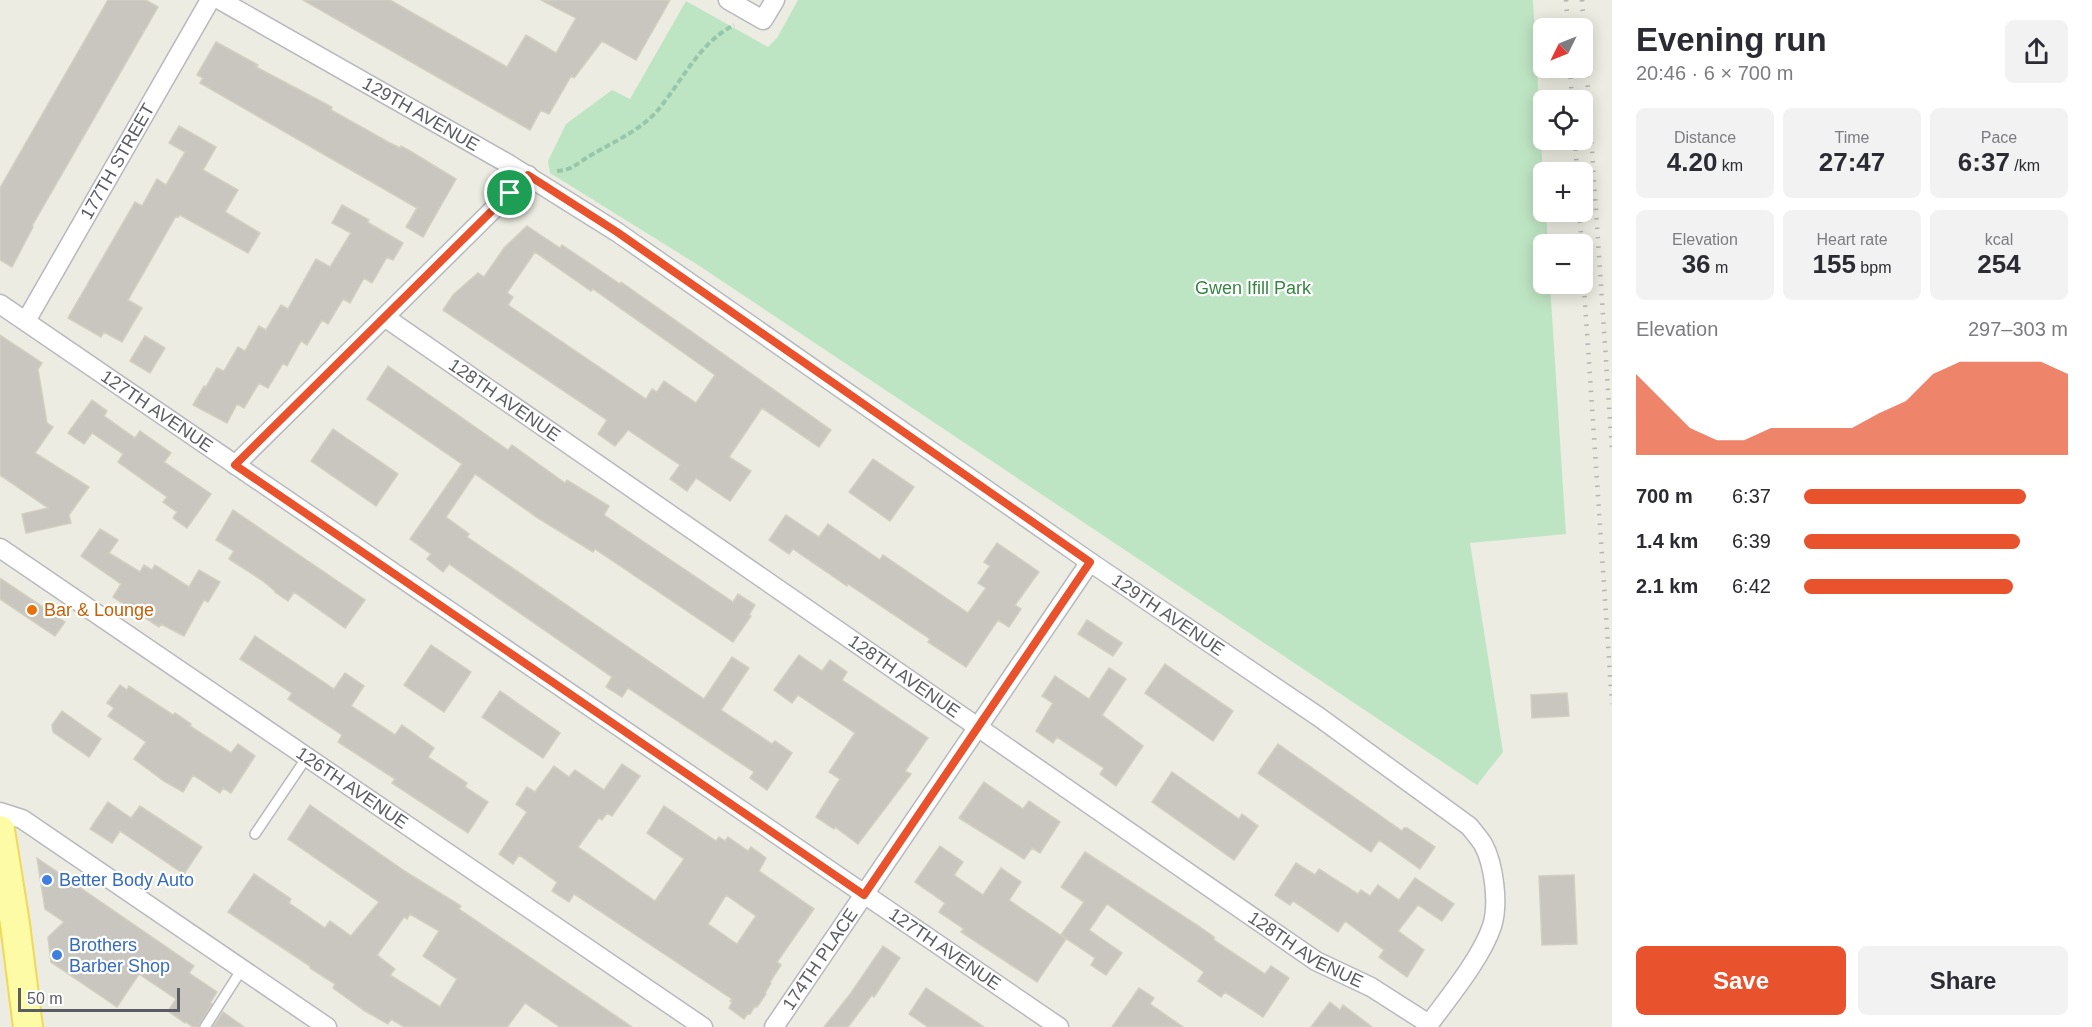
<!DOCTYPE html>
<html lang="en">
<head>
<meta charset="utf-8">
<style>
	body { margin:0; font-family:Arial,sans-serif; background:#f2f2f3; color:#2b2b33; height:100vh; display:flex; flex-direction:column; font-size:22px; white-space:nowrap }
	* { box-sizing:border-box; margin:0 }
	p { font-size:20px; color:#7c7c81 }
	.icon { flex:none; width:33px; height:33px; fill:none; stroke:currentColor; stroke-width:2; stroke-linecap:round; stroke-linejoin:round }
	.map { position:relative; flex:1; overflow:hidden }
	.sheet { display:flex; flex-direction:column; background:#fff; width:480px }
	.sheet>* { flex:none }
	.needle { width:39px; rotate:227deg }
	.buttons { position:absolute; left:1533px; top:18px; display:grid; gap:12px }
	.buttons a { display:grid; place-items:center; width:60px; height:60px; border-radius:9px; background:#fff; box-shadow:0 3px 15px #0003; font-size:30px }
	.scale { position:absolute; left:18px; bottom:15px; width:162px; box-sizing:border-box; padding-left:6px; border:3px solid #5a5d63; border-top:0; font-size:16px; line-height:21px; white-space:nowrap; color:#5a5d63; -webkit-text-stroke:4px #fff; paint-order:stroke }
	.pin { position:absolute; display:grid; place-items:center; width:51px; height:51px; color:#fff; margin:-26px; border:3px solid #fff; border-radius:50%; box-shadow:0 2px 6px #0007 }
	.round { display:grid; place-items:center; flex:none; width:63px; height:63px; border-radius:9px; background:#f2f2f3 }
	.headline { display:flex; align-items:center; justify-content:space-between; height:102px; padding:0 24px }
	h1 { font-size:33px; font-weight:600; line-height:45px }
	.figures { display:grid; grid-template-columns:repeat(3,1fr); gap:9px; height:102px; padding:6px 24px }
	.figures div { display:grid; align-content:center; border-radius:9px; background:#f2f2f3; text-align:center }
	.figures b { font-size:26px; font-weight:600 }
	.figures small { font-size:16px; font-weight:400 }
	.figures p { font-size:16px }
	.chart { height:168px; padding:12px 24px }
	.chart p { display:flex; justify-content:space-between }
	.chart svg { width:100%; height:108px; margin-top:6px; fill:#e8522d; opacity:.7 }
	.cta { display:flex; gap:12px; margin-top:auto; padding:12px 24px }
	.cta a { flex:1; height:69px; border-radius:9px; background:#e8522d; color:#fff; font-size:24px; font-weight:600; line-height:69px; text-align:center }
	.cta a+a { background:#f2f2f3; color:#2b2b33 }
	ul { padding:0 24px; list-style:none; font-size:20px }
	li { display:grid; grid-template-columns:96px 72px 1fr; align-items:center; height:45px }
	li i { height:15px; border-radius:8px; background:#e8522d }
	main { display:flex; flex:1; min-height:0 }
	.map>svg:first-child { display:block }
	.green { fill:#bee5c3 }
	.building { fill:#c8c6bf; stroke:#d2cec0; stroke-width:1.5; fill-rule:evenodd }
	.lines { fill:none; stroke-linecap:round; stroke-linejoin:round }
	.lane-casing { stroke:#b7b9be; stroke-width:12 }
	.street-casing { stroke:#b7b9be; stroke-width:21 }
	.primary-casing { stroke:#f0d858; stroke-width:32 }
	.path { stroke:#97c6aa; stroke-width:4; stroke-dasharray:6 3; stroke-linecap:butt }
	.lane { stroke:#fff; stroke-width:9 }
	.street { stroke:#fff; stroke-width:18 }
	.primary { stroke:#fefba6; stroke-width:28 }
	.rail { stroke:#b3b4b4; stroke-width:4.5; stroke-dasharray:1.5 8; stroke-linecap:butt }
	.route-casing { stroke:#fff; stroke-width:12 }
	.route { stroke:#e8522d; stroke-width:8 }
	.food-dot { fill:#e8710a; stroke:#fff; stroke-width:2 }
	.shop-dot { fill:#3f7fe0; stroke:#fff; stroke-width:2 }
	.labels { text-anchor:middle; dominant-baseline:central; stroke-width:4.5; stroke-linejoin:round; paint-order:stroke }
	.street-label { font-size:18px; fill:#5a5d63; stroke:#fff }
	.park-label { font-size:18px; fill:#368643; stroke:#fff }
	.food-label { font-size:18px; fill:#c56008; stroke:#fff; text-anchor:start }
	.shop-label { font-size:18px; fill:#366cbe; stroke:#fff; text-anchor:start }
</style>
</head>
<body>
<main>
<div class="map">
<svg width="1612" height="1027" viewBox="0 0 1612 1027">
	<rect width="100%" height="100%" fill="#edece2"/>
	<path class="green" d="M798 0H1533L1543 175 1544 212H1546L1548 244H1544V284H1550L1566 534 1470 543 1503 752 1477 785 698 265 550 173 548 161 566 124 612 90 630 99 686 1 768 47 777 38Z"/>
	<path class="building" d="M108 0H146L158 7 32 226 33 227 12 267 0 260V188Z
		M303 0H390L507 67 526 35 556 53 576 18 541 0H670L636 60 602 41 574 78 571 76 549 114 541 110 530 130Z
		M216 42 258 65 256 67 332 107 331 110 388 142 400 148 401 146 410 151 456 179 423 237 406 227 417 208 200 83 203 78 197 75Z
		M179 126 216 147 203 170 238 190 225 212 260 233 248 253 180 215 178 217 176 216 128 300 142 308 122 342 104 332 101 337 68 318 135 202 142 206 157 179 166 185 185 152 169 143Z
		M342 205 369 220 367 222 403 243 393 260 387 257 372 283 364 278 350 303 343 299 328 324 322 320 307 345 301 341 287 366 283 363 268 388 259 383 244 408 237 404 227 423 193 405 204 386 206 387 217 368 224 371 238 347 245 351 259 326 266 330 281 305 288 309 316 259 330 267 351 233 332 223Z
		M527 226 560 248 562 245 620 284 621 282 831 430 819 447 762 408 729 457 751 471 730 501 696 478 687 491 670 479 680 465 628 430 615 446 598 434 607 420 443 310 453 295 478 273 484 277 504 248ZM535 252 591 291 593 289 715 375 696 403 664 381 657 392 652 389 646 399 508 305 513 297 507 293Z
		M0 335 42 363 38 369 47 423 53 427 35 453 89 487 69 515 71 523 26 533 22 514 48 508 0 475Z
		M145 336 165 348 150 373 130 361Z
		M388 366 508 450 512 445 565 483 567 480 609 506 604 515 733 602 738 594 755 605 749 615 751 616 733 642 595 549 593 552 538 518 475 474 446 517 469 534 467 537 704 699 732 657 749 668 721 710 772 744 775 741 792 753 767 790 750 778 754 772 628 688 622 697 606 687 612 677 449 564 443 572 427 559 431 554 410 539 462 464 367 399Z
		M92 400 107 411 104 416 135 438 140 431 171 453 164 462 211 494 187 528 173 518 177 512 163 502 167 497 118 462 123 454 92 433 84 444 68 433Z
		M333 429 398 474 376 506 311 461Z
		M873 459 914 487 890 521 849 492Z
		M233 510 365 600 345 628 294 592 288 601 275 592V591L263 581 229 559 234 551 216 540Z
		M786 515 819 537 828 524 880 560 883 555 968 613 986 588 978 583 990 566 984 562 997 543 1039 572 1015 605 1021 609 1009 627 998 620 966 667 928 642 930 639 848 584 847 586 793 549 789 554 769 540Z
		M100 529 118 540 109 553 140 572 144 565 152 570 155 565 189 587 199 570 220 582 208 602 204 600 184 636 161 624 159 627 113 597 121 584 81 556Z
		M0 578 65 622 55 636 0 599Z
		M1087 620 1122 643 1113 656 1078 634Z
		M255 636 334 689 345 673 364 686 351 706 395 735 402 725 434 748 428 757 467 783 465 787 488 802 468 833 392 783 395 779 338 742 342 735 288 699 292 693 240 659Z
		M431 645 471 672 444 712 404 685Z
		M799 655 822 671 830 660 847 672 842 680 928 738 905 771 911 774 858 844 835 827 834 829 816 817 840 779 829 772 855 733 798 695 792 703 774 690Z
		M1165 664 1233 711 1213 741 1145 693Z
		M1109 668 1126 679 1102 715 1143 746 1116 786 1100 774 1104 768 1057 737 1053 743 1036 731 1053 703 1042 696 1055 676 1089 699Z
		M120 685 127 690 129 686 173 715 175 713 191 724 190 726 231 753 238 744 255 756 231 793 223 788 220 793 193 775 183 792 164 781 134 759 146 742 108 716 114 708 107 703Z
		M500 691 560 733 543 758 482 717Z
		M1567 693 1569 716 1532 718 1531 695Z
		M62 711 101 739 89 757 53 732 52 725Z
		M1278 744 1402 831 1404 828H1407L1435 847 1420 869 1379 840 1371 852 1258 773Z
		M622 764 640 776 612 816 607 813 602 820 599 818 578 847 655 901 684 859 647 833 664 806 716 841 719 837 725 841 728 837 748 851 751 847 766 858 759 871 814 909 777 962 781 965 770 982 771 983 765 993 766 994 757 1007 755 1006 750 1014 748 1013 744 1019 729 1008 732 1002 730 1001 732 999 574 894 569 902 552 891 557 882 519 855 513 864 499 854 527 812 516 804 527 787 535 792 554 766 569 777 575 770 604 790ZM726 895 756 916 737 944 708 924Z
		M1172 772 1239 819 1242 814 1258 826 1234 860 1152 802Z
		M984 782 1023 809 1029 801 1060 822 1040 853 1032 848 1024 859 959 818Z
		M108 802 131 818 140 806 202 847 184 874 120 831 112 843 90 829Z
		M310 805 406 872 461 906 459 909 632 1027H560L525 1003 507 1027H404L391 1019 388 1024 365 1011 333 988 335 984 310 968V966L228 912 254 874 291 899 289 903 325 928 330 921 351 936 379 902 288 839ZM410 914 439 931 423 956 457 979 440 1007 390 975 395 969 377 955 404 917 407 919Z
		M940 846 963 862 954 875 983 895 1001 868 1021 882 1009 900 1066 939 1037 982 961 932 964 929 939 912 945 903 915 882Z
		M1085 852 1200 927 1214 937V940L1265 974 1271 966 1289 978 1263 1017 1225 992 1221 997 1198 981 1204 972 1107 904 1089 930 1122 953 1106 975 1091 965 1095 958 1061 935 1084 902 1061 887Z
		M37 858 194 966 189 973 217 992 210 1003 212 1004 198 1027H193L186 1022 185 1023 168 1011 176 999 139 974 117 1007 51 962 48 937 64 922 45 909Z
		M1296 863 1315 875 1319 869 1358 894 1361 890 1370 896 1378 885 1399 900 1415 878 1454 904 1442 921 1418 905 1398 931 1424 950 1407 977 1379 957 1384 950 1345 921 1338 932 1293 901 1290 905 1275 895Z
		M1574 875 1577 944 1542 945 1539 876Z
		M883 946 900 958 874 997 872 995 848 1027H824L851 993Z
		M926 988 984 1027H928L909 1014Z
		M1139 988 1154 998 1150 1004 1183 1027H1112Z
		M1330 1002 1340 1010 1343 1005 1372 1027H1311Z
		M223 1012 244 1027H213Z"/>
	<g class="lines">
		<g class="lane-casing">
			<path id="lane" d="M255 834 307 757
				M205 1027 242 969"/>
		</g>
		<g class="street-casing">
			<g id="street">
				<path id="s1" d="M220 0 505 162 617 232 1090 562 1319 717 1469 826C1474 832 1479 838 1483 844 1494 864 1499 904 1492 926 1481 959 1448 998 1427 1027"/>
				<path d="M728 0 763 20 775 0"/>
				<path id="s2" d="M0 304 1059 1027"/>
				<path id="s3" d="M386 318 1316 961 1371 987 1429 1024"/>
				<path id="s4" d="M26 321 210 0"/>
				<path d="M235 465 528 175"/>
				<path id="s5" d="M0 548 703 1027"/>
				<path d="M0 812 22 819 327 1027"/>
				<path id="s6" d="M774 1027 1090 562"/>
			</g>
		</g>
		<g class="primary-casing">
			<path id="primary" d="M0 830 15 924 28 1027"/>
		</g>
		<path class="path" d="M557 171C574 170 578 162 593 154 615 141 641 130 658 110 682 81 699 43 734 25"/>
		<use href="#lane" class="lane"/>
		<use href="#street" class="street"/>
		<use href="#primary" class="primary"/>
		<path class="rail" d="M1566 0 1568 28
			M1582 0 1612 451
			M1570 68 1572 100
			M1575 140 1577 172
			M1579 212 1582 244
			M1582 258 1612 704"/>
	</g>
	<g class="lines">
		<g class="route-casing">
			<path id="route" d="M528 175 617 232 1090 562 864 895 235 465Z"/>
		</g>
		<use href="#route" class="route"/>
	</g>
	<circle class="food-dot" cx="32" cy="610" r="6"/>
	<g class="shop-dot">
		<circle cx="47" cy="880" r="6"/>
		<circle cx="57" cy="955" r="6"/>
	</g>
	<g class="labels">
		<g class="street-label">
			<text stroke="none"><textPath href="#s1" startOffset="231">129TH AVENUE</textPath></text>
			<text stroke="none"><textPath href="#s4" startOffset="184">177TH STREET</textPath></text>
			<text stroke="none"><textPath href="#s3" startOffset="144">128TH AVENUE</textPath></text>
			<text stroke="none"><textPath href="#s2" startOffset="190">127TH AVENUE</textPath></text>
			<text stroke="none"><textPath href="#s1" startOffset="1131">129TH AVENUE</textPath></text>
			<text stroke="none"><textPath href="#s3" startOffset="630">128TH AVENUE</textPath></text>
			<text stroke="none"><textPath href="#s5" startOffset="426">126TH AVENUE</textPath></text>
			<text stroke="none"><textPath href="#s3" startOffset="1116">128TH AVENUE</textPath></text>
			<text stroke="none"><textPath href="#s2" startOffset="1144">127TH AVENUE</textPath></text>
			<text stroke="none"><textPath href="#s6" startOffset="82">174TH PLACE</textPath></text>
		</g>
		<g class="park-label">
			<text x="1253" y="288">Gwen Ifill Park</text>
		</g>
		<g class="food-label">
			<text x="44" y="610">Bar &amp; Lounge</text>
		</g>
		<g class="shop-label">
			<text x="59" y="880">Better Body Auto</text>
			<text x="69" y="945">Brothers<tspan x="69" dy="21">Barber Shop</tspan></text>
		</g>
	</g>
</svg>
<div class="buttons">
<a><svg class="needle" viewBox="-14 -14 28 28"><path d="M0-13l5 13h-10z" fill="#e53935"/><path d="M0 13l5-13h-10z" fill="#7c7c81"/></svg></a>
<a><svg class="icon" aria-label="locate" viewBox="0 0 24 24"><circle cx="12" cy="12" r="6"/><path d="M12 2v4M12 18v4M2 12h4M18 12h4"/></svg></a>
<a>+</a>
<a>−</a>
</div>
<div class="scale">50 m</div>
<div class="pin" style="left:510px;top:193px;background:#1e9e55"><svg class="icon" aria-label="arrive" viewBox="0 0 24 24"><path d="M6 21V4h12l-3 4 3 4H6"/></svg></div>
</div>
<section class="sheet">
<div class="headline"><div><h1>Evening run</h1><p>20:46 · 6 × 700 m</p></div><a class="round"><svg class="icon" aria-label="share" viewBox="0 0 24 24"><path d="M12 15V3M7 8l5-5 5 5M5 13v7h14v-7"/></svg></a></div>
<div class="figures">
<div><p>Distance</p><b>4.20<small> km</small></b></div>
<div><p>Time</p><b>27:47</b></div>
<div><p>Pace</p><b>6:37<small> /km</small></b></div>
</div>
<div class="figures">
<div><p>Elevation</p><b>36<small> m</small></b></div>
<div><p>Heart rate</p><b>155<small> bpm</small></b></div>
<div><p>kcal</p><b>254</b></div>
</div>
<div class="chart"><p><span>Elevation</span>297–303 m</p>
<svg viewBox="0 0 160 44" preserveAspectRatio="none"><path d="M0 44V11L10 22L20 33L30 38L40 38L50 33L60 33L70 33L80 33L90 27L100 22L110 11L120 6L130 6L140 6L150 6L160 11V44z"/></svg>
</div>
<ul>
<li><b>700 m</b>6:37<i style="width:84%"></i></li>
<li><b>1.4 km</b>6:39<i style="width:82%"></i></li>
<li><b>2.1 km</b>6:42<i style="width:79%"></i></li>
</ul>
<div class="cta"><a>Save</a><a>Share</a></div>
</section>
</main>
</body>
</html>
